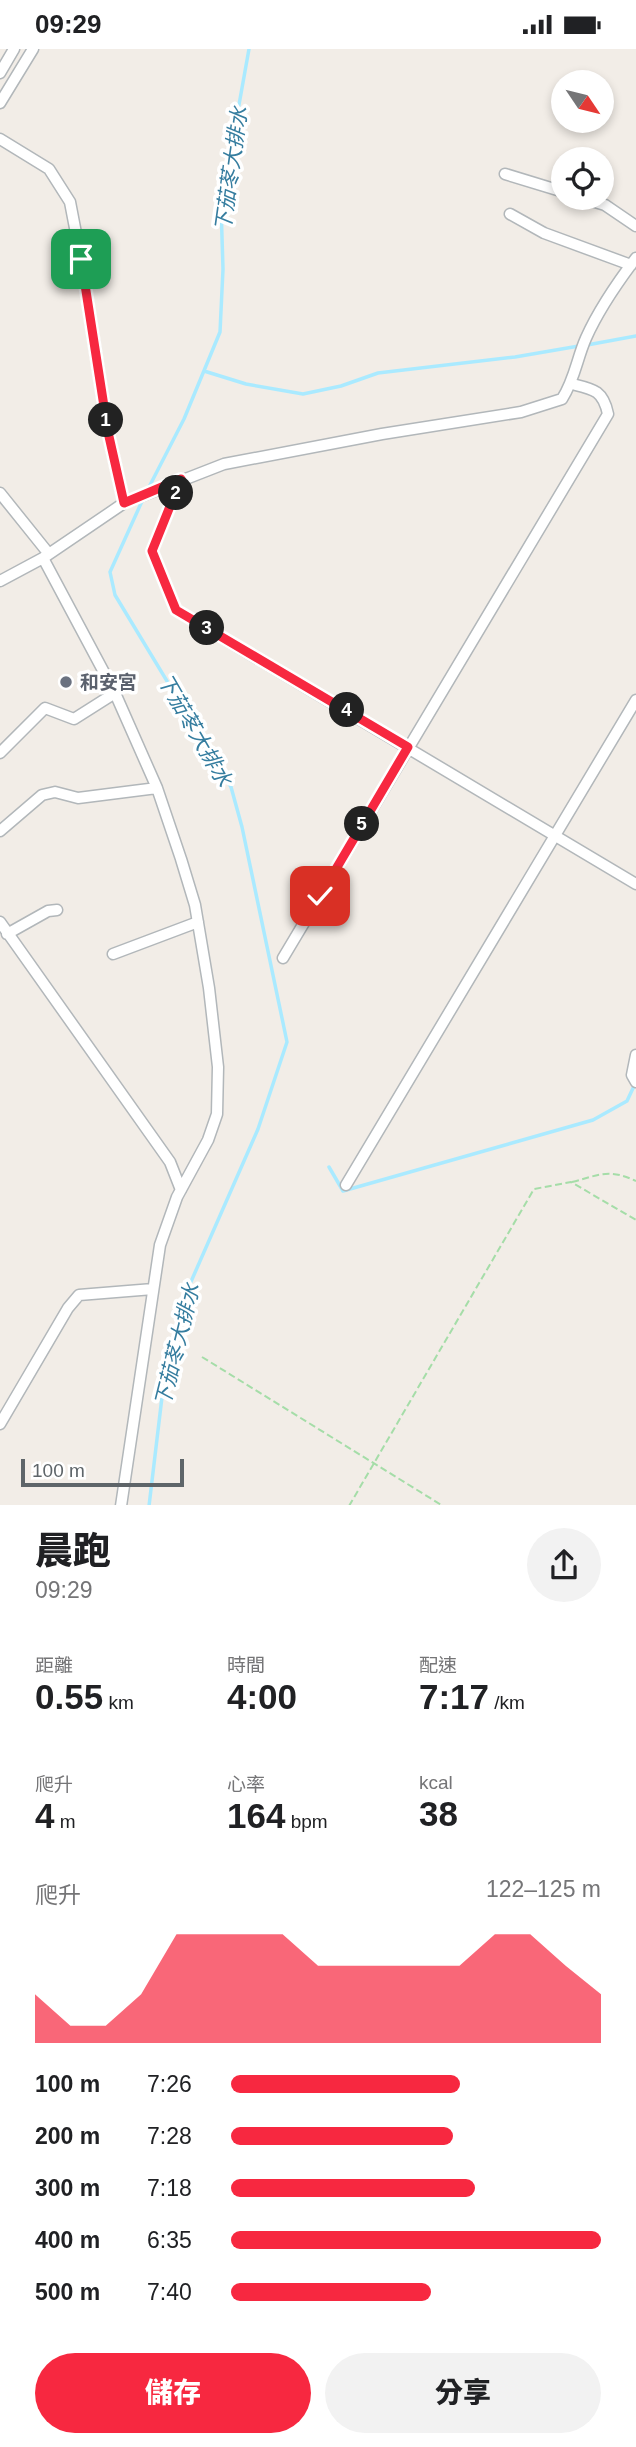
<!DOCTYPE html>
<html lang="zh-TW">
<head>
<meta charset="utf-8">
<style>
	body { margin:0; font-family:Arial,"Noto Sans TC",sans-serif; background:#f2f2f2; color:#202124; height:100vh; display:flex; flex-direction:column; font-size:26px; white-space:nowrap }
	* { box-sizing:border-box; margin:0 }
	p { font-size:23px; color:#757577 }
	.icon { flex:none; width:38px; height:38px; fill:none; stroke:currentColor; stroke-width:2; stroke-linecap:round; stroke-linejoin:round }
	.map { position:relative; height:1456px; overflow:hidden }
	.panel { display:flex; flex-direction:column; background:#fff; flex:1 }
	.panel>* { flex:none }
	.needle { width:46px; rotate:125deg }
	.fabs { position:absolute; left:551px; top:21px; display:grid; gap:14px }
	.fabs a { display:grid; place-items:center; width:63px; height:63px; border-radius:50%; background:#fff; box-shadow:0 4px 10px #0003; font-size:35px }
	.scale { position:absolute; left:21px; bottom:18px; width:163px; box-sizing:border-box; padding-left:7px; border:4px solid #5e6569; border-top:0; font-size:19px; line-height:24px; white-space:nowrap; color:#5e6569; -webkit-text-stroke:5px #fff; paint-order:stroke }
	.pin { position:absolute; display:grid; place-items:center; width:60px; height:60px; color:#fff; margin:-30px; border-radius:14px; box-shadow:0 4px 10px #0006 }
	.km { position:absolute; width:35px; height:35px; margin:-18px; border-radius:50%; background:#222; color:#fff; font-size:19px; line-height:35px; text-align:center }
	.round { display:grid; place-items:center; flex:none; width:74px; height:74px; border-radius:37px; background:#f2f2f2 }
	.summary { display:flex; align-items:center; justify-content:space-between; height:119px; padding:0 35px }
	h1 { font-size:38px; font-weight:800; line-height:52px }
	.figures { display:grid; grid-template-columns:repeat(3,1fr); gap:10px; height:119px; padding:7px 35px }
	.figures div { display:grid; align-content:center }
	.figures b { font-size:35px; font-weight:800 }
	.figures small { font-size:19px; font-weight:400 }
	.figures p { font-size:19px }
	.chart { height:196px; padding:14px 35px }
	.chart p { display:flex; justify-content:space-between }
	.chart svg { width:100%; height:126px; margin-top:7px; fill:#f72840; opacity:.7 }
	.cta { display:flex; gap:14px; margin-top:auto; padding:14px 35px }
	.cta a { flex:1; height:80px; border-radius:42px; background:#f72840; color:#fff; font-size:28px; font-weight:800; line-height:80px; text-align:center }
	.cta a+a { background:#f2f2f2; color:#202124 }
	ul { padding:0 35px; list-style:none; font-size:23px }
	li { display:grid; grid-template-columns:112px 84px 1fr; align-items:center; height:52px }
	li i { height:18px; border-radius:9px; background:#f72840 }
	.status { display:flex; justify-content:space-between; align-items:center; height:49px; padding:0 35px; background:#fff; direction:ltr }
	.status svg { height:19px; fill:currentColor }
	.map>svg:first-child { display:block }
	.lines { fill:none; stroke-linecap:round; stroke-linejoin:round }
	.stream { stroke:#aaeaff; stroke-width:3.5 }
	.minor-casing { stroke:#b2b7ba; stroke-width:13 }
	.path { stroke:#a5dda8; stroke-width:2; stroke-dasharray:7 3.5; stroke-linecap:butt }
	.minor { stroke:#fff; stroke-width:10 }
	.route-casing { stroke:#fff; stroke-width:14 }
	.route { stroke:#f72840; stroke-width:9 }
	.worship-dot { fill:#6b7280; stroke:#fff; stroke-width:2.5 }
	.labels { text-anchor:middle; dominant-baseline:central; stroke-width:7; stroke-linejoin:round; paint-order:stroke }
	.worship-label { font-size:19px; font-weight:bold; fill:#5b616d; stroke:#fff; text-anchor:start }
	.water-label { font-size:21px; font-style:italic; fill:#357d9f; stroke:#fff }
</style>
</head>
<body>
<div class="status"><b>09:29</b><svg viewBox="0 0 49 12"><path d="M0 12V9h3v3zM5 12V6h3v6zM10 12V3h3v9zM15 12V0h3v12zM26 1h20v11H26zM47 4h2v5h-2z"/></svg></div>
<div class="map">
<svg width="636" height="1457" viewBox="0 0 636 1457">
	<rect width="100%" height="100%" fill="#f2ede7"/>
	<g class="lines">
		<path class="stream" d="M587 296 636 287
			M204 322 246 335 303 345 341 337 378 324 515 308 579 297
			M148 440 184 370 220 283 223 220 221 156 249 0
			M143 450 110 523 115 546 231 738 242 778 287 993 258 1080 186 1244 162 1348 149 1457
			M329 1118 343 1142 593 1071 627 1052 634 1037"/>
		<g class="minor-casing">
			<path id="minor" d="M0 24 14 0
				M0 54 33 0
				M0 90 49 120 70 153 81 210 108 383 124 454
				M505 125 564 143
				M582 149 605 156 636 177
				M510 165 544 184 631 216
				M181 430 152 502 176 561 636 835
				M0 444 49 505
				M43 509 115 644 157 739 181 810 195 856 209 939 218 1018 217 1065 208 1091 177 1148 160 1196 121 1457
				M0 532 43 509 124 454 224 415 382 385 521 363 562 350C575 330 577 309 586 289 599 260 617 234 636 209
				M0 704 45 659 74 670 115 644
				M0 782 42 746 55 743 78 749 157 739
				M0 873 170 1113 181 1141
				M7 885 48 862 57 861
				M113 905 198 873
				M283 909 608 365C603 341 593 340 572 335
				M636 1006 632 1026 636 1033
				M346 1136 636 651
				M0 1375 68 1259 79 1246 153 1240"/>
		</g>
		<path class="path" d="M572 1133C600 1126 608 1119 636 1132
			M202 1308 443 1457
			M349 1457 534 1140 571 1133 636 1171"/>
		<use href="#minor" class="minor"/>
	</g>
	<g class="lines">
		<g class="route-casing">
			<path id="route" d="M81 210 108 383 124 454 181 430 152 502 176 561 408 698 320 847"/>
		</g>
		<use href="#route" class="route"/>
	</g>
	<circle class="worship-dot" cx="66" cy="633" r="7"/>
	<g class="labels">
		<g class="worship-label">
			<text x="80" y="633">和安宮</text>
		</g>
		<g class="water-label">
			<text transform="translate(231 120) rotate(-82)">下茄苳大排水</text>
			<text transform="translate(195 681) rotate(60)">下茄苳大排水</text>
			<text transform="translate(177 1296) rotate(-76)">下茄苳大排水</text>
		</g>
	</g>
</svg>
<div class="fabs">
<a><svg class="needle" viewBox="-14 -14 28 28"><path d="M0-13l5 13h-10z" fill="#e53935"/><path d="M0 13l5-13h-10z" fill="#757577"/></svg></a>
<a><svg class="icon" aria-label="locate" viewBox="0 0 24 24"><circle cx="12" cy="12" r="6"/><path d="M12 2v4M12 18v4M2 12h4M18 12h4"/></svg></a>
</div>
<div class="scale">100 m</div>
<div class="pin" style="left:81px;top:210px;background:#1e9e55"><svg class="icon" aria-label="arrive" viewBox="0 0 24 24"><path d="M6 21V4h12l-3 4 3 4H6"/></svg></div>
<div class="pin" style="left:320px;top:847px;background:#d93025"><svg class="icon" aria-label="check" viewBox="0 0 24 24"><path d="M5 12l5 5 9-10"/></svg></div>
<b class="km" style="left:106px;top:371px">1</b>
<b class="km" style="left:176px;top:444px">2</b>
<b class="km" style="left:207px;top:579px">3</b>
<b class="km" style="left:347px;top:661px">4</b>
<b class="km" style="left:362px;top:775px">5</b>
</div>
<section class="panel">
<div class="summary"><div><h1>晨跑</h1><p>09:29</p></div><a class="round"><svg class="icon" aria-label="share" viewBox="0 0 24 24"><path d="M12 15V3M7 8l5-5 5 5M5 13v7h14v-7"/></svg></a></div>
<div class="figures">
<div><p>距離</p><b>0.55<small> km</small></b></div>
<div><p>時間</p><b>4:00</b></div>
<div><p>配速</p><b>7:17<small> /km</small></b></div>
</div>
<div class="figures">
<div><p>爬升</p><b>4<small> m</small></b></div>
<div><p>心率</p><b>164<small> bpm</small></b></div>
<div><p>kcal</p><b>38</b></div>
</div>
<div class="chart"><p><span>爬升</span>122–125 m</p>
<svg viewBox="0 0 160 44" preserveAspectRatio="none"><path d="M0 44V27L10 38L20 38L30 27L40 6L50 6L60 6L70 6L80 17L90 17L100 17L110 17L120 17L130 6L140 6L150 17L160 27V44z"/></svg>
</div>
<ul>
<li><b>100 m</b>7:26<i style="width:62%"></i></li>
<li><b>200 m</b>7:28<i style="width:60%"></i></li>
<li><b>300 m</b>7:18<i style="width:66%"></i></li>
<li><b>400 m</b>6:35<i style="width:100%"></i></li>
<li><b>500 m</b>7:40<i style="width:54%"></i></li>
</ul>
<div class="cta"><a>儲存</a><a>分享</a></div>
</section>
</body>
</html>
